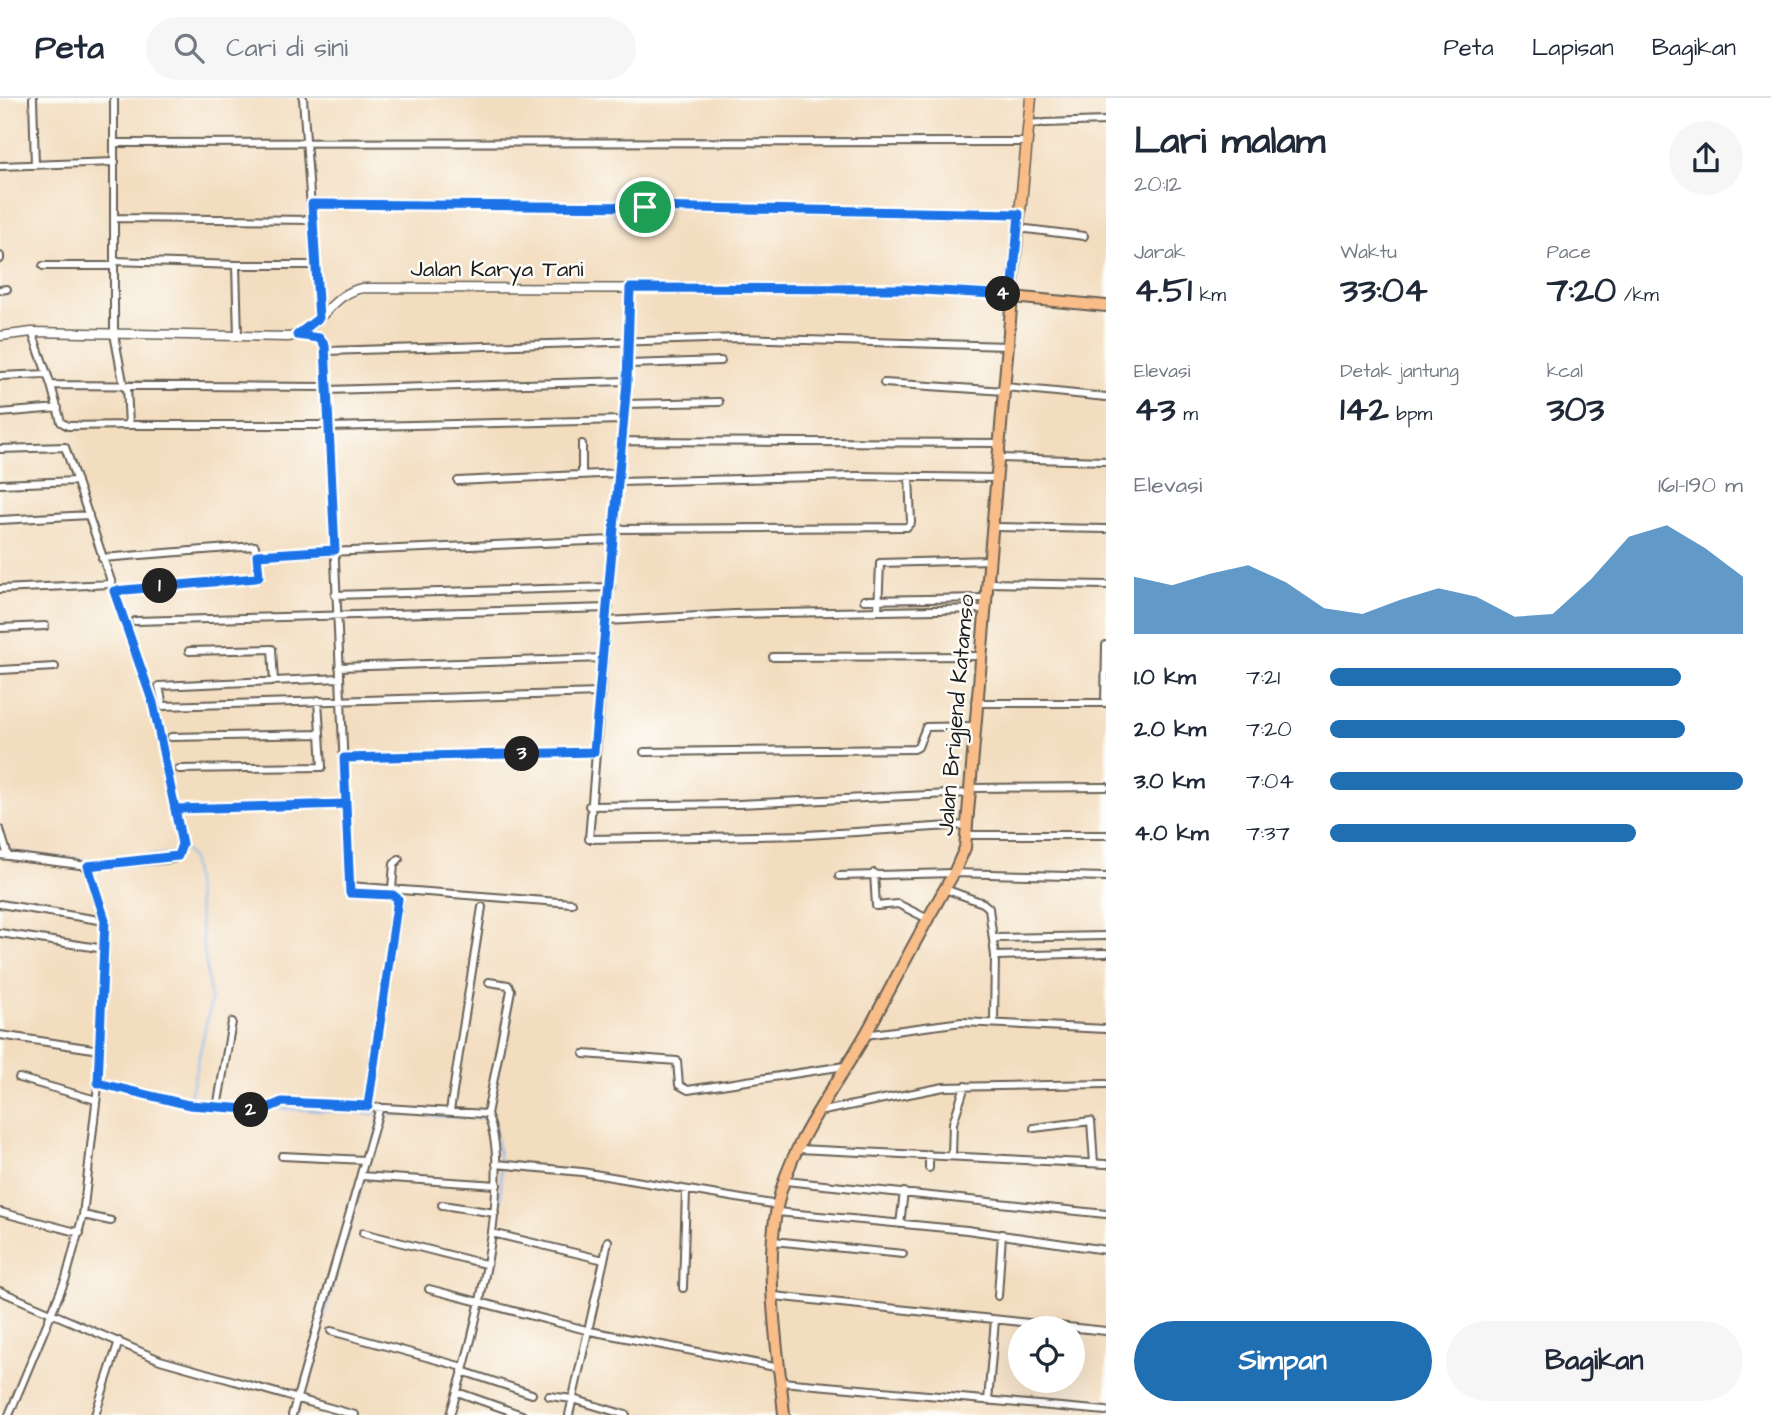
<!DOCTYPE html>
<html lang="id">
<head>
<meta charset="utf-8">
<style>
	body { margin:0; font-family:"Architects Daughter",sans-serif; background:#f6f6f7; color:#1f2937; height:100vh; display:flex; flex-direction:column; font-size:26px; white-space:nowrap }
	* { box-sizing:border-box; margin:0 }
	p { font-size:23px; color:#747a83 }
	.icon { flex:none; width:38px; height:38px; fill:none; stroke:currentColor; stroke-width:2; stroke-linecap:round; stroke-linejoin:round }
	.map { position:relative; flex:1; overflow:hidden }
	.side { display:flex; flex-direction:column; background:#fff; width:665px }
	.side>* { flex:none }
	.controls { position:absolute; left:1008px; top:1218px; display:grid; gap:14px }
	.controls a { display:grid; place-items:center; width:77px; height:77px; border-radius:50%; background:#fff; box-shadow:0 7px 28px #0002; font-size:35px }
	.pin { position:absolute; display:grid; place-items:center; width:60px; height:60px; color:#fff; margin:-30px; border:4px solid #fff; border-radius:50%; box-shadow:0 2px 7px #0007 }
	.km { position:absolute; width:35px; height:35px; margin:-18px; border-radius:50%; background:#222; color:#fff; font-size:19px; line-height:35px; text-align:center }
	.round { display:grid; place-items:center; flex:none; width:74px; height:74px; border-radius:37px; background:#f6f6f7 }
	.overview { display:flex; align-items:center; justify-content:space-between; height:119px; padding:0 28px }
	h1 { font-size:38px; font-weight:700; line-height:52px }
	.stats { display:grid; grid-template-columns:repeat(3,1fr); gap:10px; height:119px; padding:7px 28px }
	.stats div { display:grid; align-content:center }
	.stats b { font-size:35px; font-weight:700 }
	.stats small { font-size:19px; font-weight:400 }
	.stats p { font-size:19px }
	.chart { height:196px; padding:14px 28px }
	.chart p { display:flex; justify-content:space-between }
	.chart svg { width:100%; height:126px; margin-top:7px; fill:#1f6fb2; opacity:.7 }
	.primary-button { display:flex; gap:14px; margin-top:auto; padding:14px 28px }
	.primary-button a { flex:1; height:80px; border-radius:42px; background:#1f6fb2; color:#fff; font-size:28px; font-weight:700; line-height:80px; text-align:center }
	.primary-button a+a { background:#f6f6f7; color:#1f2937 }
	ul { padding:0 28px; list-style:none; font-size:23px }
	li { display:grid; grid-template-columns:112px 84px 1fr; align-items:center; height:52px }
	li i { height:18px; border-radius:9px; background:#1f6fb2 }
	header { display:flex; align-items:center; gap:42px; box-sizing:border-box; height:98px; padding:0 35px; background:#fff; border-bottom:2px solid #e0e1e3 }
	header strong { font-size:33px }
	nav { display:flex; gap:38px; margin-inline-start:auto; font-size:24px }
	.search { width:490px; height:63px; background:#f6f6f7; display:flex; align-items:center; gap:18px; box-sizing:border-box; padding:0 24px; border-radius:38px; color:#747a83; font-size:26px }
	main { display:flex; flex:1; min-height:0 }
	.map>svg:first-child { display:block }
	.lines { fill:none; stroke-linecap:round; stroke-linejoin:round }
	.stream { stroke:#7eb5ed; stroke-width:2 }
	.minor-casing { stroke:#676055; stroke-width:10 }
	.tertiary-casing { stroke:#676055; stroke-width:11 }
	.primary-casing { stroke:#676055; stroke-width:13 }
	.trunk-casing { stroke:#676055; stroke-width:14 }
	.minor { stroke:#fff; stroke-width:6 }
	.tertiary { stroke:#fff; stroke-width:8 }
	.primary { stroke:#f8bd89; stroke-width:10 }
	.trunk { stroke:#f8bd89; stroke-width:10 }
	.route-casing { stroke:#fff; stroke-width:14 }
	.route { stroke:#1a73e8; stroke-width:9 }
	.labels { text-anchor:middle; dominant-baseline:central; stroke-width:5; stroke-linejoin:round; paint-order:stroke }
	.street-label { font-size:23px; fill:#1c1c1c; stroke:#fdfcf7 }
</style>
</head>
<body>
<header>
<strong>Peta</strong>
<div class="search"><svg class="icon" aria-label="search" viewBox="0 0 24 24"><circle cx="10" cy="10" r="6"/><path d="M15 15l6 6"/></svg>Cari di sini</div>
<nav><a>Peta</a><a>Lapisan</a><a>Bagikan</a></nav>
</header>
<main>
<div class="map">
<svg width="1106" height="1317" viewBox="0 0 1106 1317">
	<rect width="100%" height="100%" fill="#fdfcf7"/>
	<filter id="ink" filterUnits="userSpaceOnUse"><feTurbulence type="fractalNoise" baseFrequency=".0143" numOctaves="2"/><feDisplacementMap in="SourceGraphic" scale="14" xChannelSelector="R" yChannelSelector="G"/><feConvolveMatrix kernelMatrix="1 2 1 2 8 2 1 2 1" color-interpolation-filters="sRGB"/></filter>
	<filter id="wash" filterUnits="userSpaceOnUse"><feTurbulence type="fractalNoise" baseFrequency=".00686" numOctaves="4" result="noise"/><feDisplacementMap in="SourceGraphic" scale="28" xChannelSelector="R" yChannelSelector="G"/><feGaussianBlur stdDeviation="1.57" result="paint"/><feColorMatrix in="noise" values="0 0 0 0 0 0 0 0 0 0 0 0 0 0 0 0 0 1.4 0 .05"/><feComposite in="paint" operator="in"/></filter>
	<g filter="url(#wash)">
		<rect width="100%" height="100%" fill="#f3ddbf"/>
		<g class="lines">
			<path class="stream" d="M183 753H186L192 762 211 904 189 1004
				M9 754 98 764 174 755
				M273 1010 376 1016
				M382 1016 485 1020
				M490 1020 494 1023 500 1064
				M501 1070V1104
				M301 1299 382 1016
				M296 1317 300 1305"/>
		</g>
	</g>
	<g filter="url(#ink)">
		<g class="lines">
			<g class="minor-casing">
				<path id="minor" d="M33 0 35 67
					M114 0V236L124 289
					M303 0 319 220
					M1044 25 1106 23
					M1029 26 1040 25
					M114 45 1027 44
					M0 68 115 64
					M312 106C548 105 784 115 1019 116
					M114 120 313 122
					M1018 130 1084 138
					M0 158V161
					M114 163 236 167 238 238
					M236 167H314
					M43 168H114
					M630 190 625 306 719 304
					M0 192 7 191
					M32 234 51 287 327 289
					M297 237 319 240 326 253 739 240 1008 248
					M326 253 349 788 572 805
					M628 266 721 263
					M0 278 47 276
					M884 285 1005 293
					M51 287 61 324 68 328 129 327 127 289
					M1005 289 1106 299
					M327 292 627 283
					M0 315 58 310
					M623 322 589 741 807 737 967 727
					M129 327H327
					M328 329 623 322 625 306
					M621 343 1001 345
					M582 346V376
					M0 351 65 349 153 605 182 750 173 761 88 768 0 757
					M999 360 1106 363
					M458 383 619 375
					M618 384 857 378 998 380
					M0 386 77 383
					M0 422 89 417
					M994 429 1106 431
					M614 431 907 429 911 424 909 378
					M257 457 612 442
					M102 460 255 448 259 480 114 493
					M989 485 1106 487
					M0 491 111 486
					M335 497 611 489
					M864 502 988 500
					M878 513 880 465 991 462
					M135 523 609 510
					M607 523 735 516 987 511
					M0 530 45 528
					M189 553 272 551 274 583
					M773 559 983 558
					M339 569 604 560
					M0 572 55 569
					M340 580 159 588 163 608 600 595
					M979 605H1106
					M1105 605 1106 547
					M171 639 320 636
					M644 654 914 651 918 649 926 629 976 628
					M344 660 594 654
					M179 671 322 669 318 602
					M972 690 1106 689
					M589 708 738 706 971 695
					M175 711 347 706
					M0 732 8 758
					M967 737H1106
					M874 775 876 808 898 806 928 821
					M839 778 954 775 1106 779
					M349 788 352 796 393 797 399 804 367 1008
					M392 791 394 766 399 761
					M945 791 983 805 989 810 995 858
					M0 806 105 823
					M0 835 105 851
					M994 840 1106 838
					M994 924 995 858 1106 855
					M0 937 100 952
					M865 937 962 924 1106 931
					M584 956 677 963 679 987 688 992 845 968
					M19 980 96 1002
					M98 985 189 1007 263 1012 282 1004 487 1016C516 1079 471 1250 450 1317
					M217 1010 232 924
					M450 1013 482 809
					M818 1014 944 989 1106 986
					M487 1016 511 892 508 887 489 884
					M1034 1030 1091 1023 1094 1065
					M798 1051 1106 1066
					M952 1057 953 1025 965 988
					M282 1058 365 1062
					M496 1066 582 1074 778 1107
					M929 1070V1056
					M361 1078 497 1087
					M785 1083 1106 1116
					M442 1107 495 1115
					M0 1114 80 1135
					M777 1114 967 1132 1106 1152
					M83 1117 111 1123
					M900 1126 904 1094
					M363 1135 485 1166
					M492 1135 604 1162 569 1317
					M773 1143 903 1156
					M604 1162 608 1143
					M683 1190 686 1093
					M429 1191 590 1233 780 1270
					M0 1193 160 1262 355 1317
					M774 1198 1106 1233
					M998 1198 1002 1136
					M331 1233 463 1269
					M462 1273 532 1296
					M782 1284 1106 1313
					M457 1294 522 1317
					M549 1298 573 1301 626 1317
					M988 1303 995 1222
					M9 1317 66 1180 83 1117 98 988 105 851V823L88 768
					M95 1317 119 1243
					M292 1317 380 1009"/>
			</g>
			<g class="tertiary-casing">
				<path id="tertiary" d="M0 238 32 234 289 239C319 233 331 195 363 190L904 191 1012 196"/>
			</g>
			<g class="primary-casing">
				<path id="primary" d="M1012 199 1031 0"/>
			</g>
			<g class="trunk-casing">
				<path id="trunk" d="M784 1317C778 1250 764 1176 777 1109 790 1044 835 991 867 934 896 881 923 827 954 775L965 750 1012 199 1106 208"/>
			</g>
			<use href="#minor" class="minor"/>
			<use href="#tertiary" class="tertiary"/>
			<use href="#primary" class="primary"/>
			<use href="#trunk" class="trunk"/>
		</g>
	</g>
	<g class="lines" filter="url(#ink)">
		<g class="route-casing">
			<path id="route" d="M645 109 312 106 319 220 297 237 319 240 325 248 335 452 257 457 259 478 256 480 114 493 153 605 175 711 346 706 350 795 393 797 398 801 368 1008 282 1004 263 1012 189 1007 98 985 105 822 88 768 178 758 182 746 175 711 346 706 344 660 594 654 627 284 630 190 904 191 1012 197 1019 116 645 109"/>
		</g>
		<use href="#route" class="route"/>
	</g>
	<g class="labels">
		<g class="street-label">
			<text x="497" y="171">Jalan Karya Tani</text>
			<text transform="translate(956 617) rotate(-85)">Jalan Brigjend Katamso</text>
		</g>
	</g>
</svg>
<div class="controls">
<a><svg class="icon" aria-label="locate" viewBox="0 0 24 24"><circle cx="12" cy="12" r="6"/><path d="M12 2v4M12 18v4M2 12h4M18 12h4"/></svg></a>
</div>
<div class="pin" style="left:645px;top:109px;background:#1e9e55"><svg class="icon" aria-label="arrive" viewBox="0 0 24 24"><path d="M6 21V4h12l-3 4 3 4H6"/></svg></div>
<b class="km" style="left:160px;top:488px">1</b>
<b class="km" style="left:251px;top:1012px">2</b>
<b class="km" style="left:522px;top:656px">3</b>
<b class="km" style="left:1003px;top:196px">4</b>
</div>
<section class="side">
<div class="overview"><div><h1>Lari malam</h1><p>20:12</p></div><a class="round"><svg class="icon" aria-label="share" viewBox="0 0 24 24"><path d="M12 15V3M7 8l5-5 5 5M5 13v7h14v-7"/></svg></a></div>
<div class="stats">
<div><p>Jarak</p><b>4.51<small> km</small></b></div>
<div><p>Waktu</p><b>33:04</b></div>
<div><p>Pace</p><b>7:20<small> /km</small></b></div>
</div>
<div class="stats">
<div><p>Elevasi</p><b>43<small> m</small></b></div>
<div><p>Detak jantung</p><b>142<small> bpm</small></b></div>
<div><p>kcal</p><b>303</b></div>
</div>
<div class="chart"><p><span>Elevasi</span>161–190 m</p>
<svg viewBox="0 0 160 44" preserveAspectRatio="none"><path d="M0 44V24L10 27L20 23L30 20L40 26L50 35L60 37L70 32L80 28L90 31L100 38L110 37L120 25L130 10L140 6L150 14L160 24V44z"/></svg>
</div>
<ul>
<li><b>1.0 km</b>7:21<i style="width:85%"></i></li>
<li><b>2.0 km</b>7:20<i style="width:86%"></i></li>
<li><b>3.0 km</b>7:04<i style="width:100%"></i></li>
<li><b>4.0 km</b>7:37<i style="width:74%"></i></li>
</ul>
<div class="primary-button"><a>Simpan</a><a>Bagikan</a></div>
</section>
</main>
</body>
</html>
